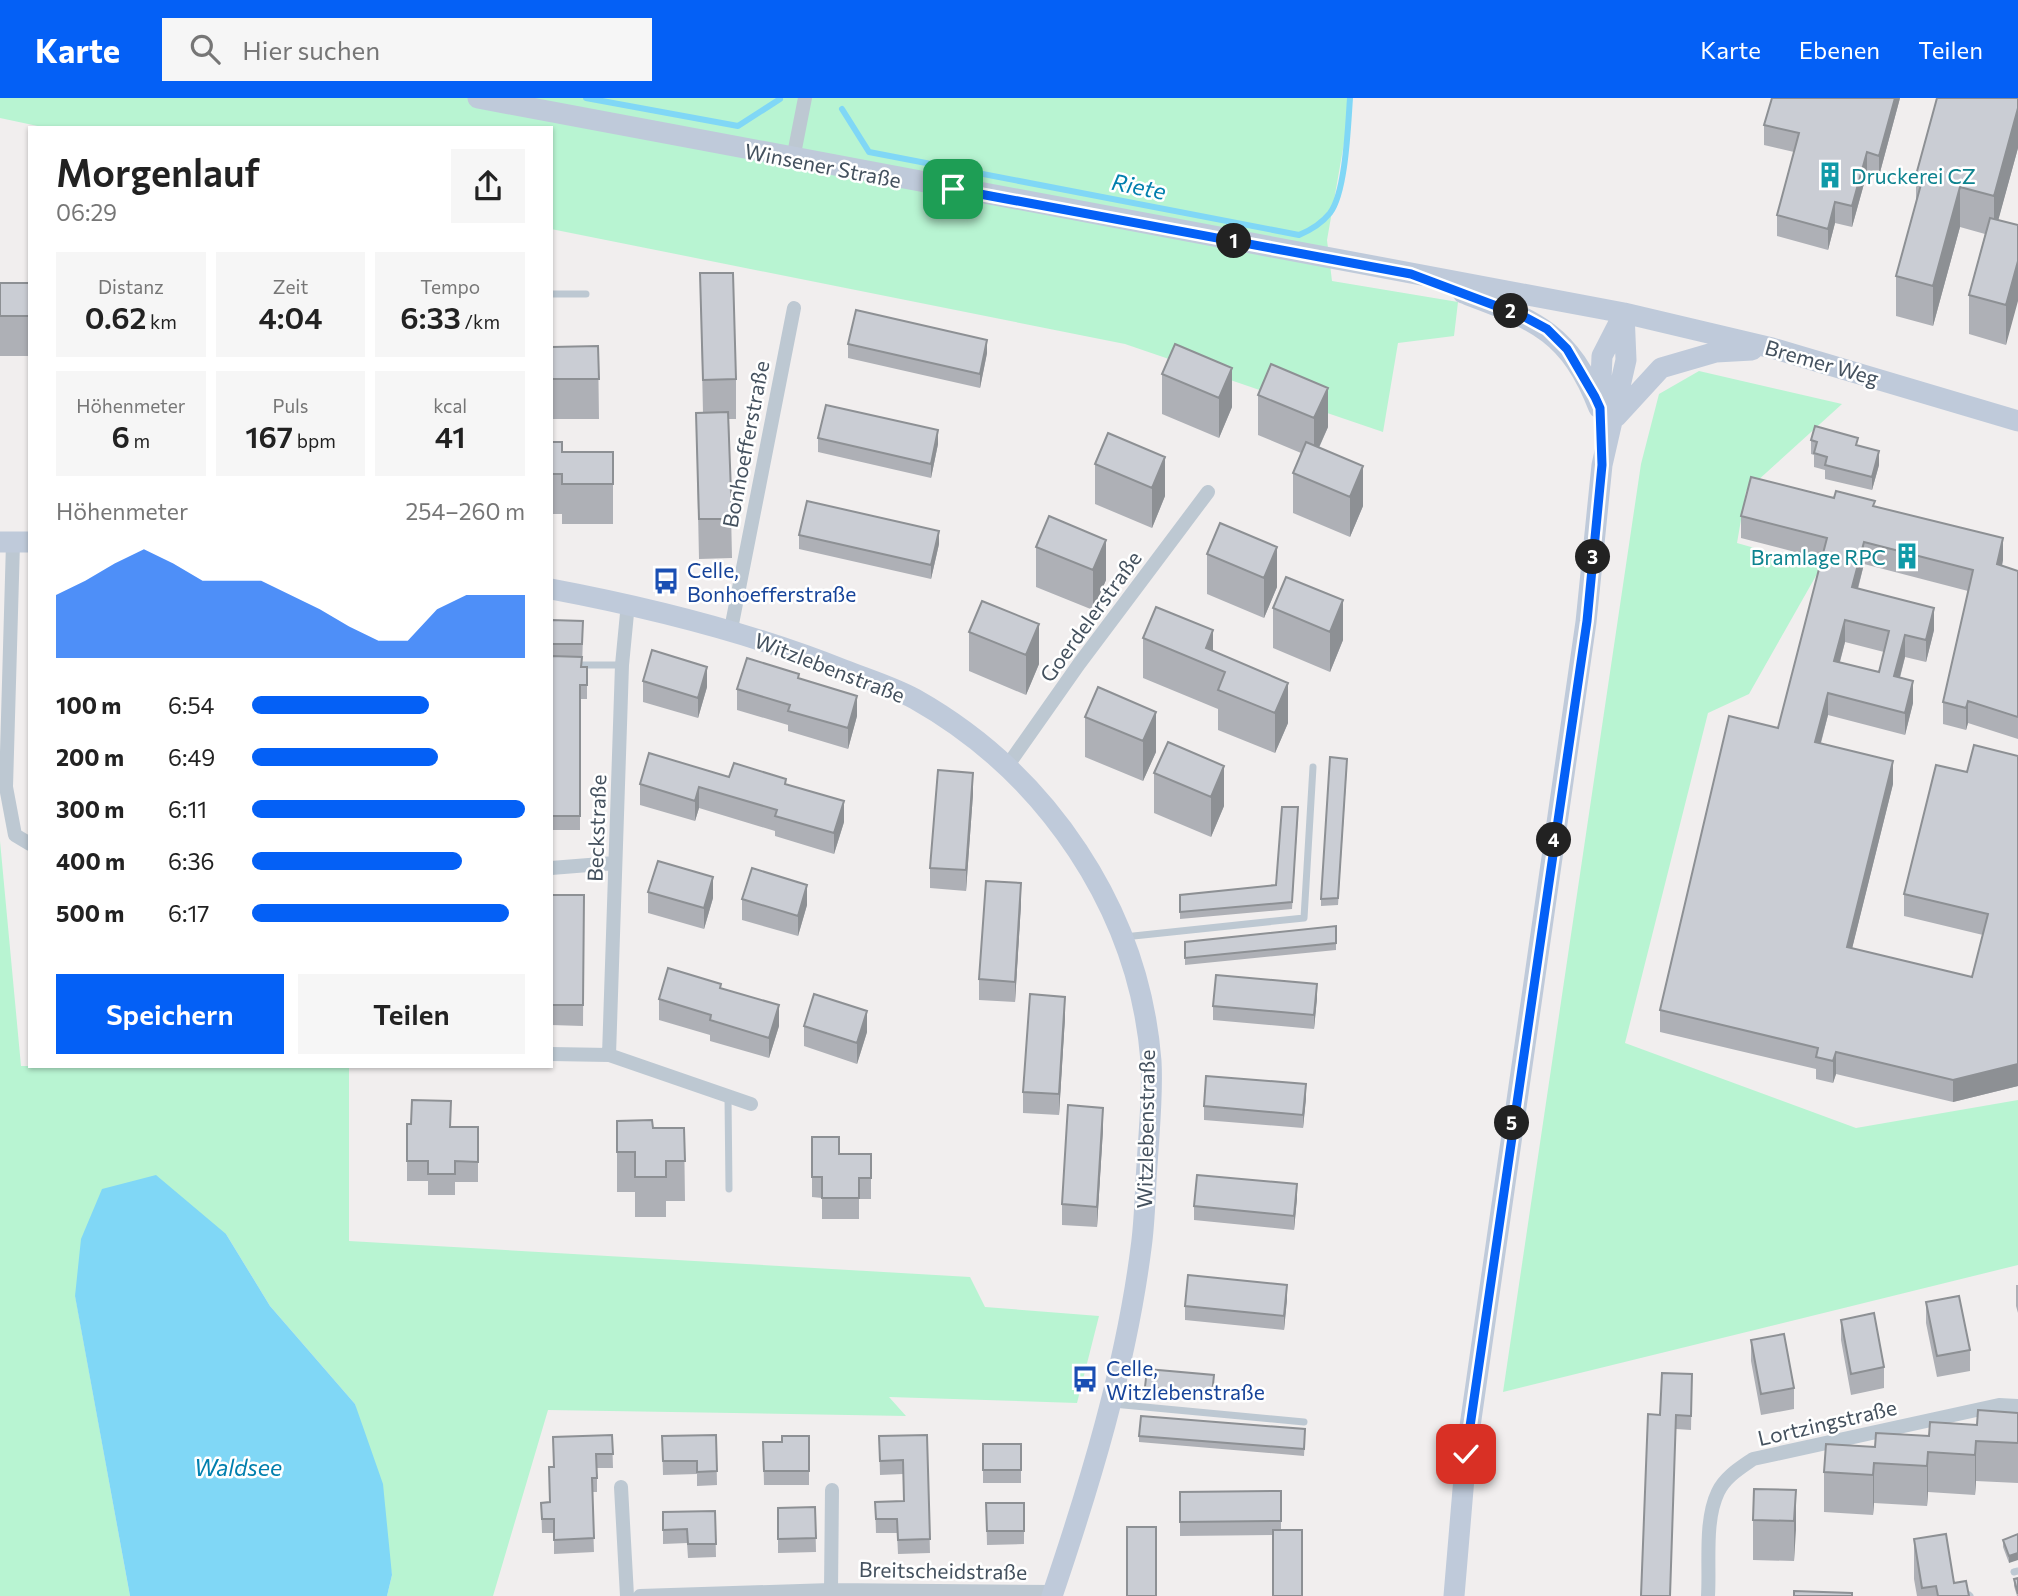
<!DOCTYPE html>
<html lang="de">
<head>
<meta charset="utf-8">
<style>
	body { margin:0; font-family:Commissioner,sans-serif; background:#f6f6f6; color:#222; height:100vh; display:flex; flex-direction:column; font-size:26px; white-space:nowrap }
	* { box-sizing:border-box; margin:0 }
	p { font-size:23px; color:#767676 }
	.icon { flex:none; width:38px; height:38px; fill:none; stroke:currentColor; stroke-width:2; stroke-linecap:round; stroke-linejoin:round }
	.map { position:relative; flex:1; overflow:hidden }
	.drawer { position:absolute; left:28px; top:28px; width:525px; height:942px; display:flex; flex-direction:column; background:#fff; border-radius:0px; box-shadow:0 2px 5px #0004 }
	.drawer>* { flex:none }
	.pin { position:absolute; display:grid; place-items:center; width:60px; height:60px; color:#fff; margin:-30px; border-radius:14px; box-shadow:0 4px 10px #0006 }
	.km { position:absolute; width:35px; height:35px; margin:-18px; border-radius:50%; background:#222; color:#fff; font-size:19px; line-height:35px; text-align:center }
	.round { display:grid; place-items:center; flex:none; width:74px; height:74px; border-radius:0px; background:#f6f6f6 }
	.overview { display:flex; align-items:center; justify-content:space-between; height:119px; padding:0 28px }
	h1 { font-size:38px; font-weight:600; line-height:52px }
	.metrics { display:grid; grid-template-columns:repeat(3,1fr); gap:10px; height:119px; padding:7px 28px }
	.metrics div { display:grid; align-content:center; border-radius:0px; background:#f6f6f6; text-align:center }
	.metrics b { font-size:30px; font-weight:600 }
	.metrics small { font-size:19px; font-weight:400 }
	.metrics p { font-size:19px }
	.chart { height:196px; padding:14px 28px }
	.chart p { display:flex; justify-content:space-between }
	.chart svg { width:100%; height:126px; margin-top:7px; fill:#0460f6; opacity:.7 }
	.cta { display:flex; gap:14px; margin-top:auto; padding:14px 28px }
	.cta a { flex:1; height:80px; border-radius:0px; background:#0460f6; color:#fff; font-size:28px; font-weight:600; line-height:80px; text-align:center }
	.cta a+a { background:#f6f6f6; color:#222 }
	ul { padding:0 28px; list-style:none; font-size:23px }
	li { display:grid; grid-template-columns:112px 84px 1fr; align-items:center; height:52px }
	li i { height:18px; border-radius:9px; background:#0460f6 }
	header { display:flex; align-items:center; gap:42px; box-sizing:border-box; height:98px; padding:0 35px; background:#0460f6; color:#fff }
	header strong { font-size:33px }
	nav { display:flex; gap:38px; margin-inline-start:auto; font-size:24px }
	.search { width:490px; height:63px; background:#f6f6f6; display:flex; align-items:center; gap:18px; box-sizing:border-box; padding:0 24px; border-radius:0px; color:#767676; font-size:26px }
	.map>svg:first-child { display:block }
	.green { fill:#b8f4d2 }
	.water { fill:#80d7f6 }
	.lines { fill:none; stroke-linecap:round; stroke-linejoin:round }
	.stream { stroke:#80d7f6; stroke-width:6 }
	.lane { stroke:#bdc8d2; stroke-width:7 }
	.street { stroke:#bdc8d2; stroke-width:14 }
	.secondary { stroke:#bfcada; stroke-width:21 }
	.wall { fill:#aeb0b6; fill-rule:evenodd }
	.shaded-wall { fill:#8d9094 }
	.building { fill:#cacdd4; stroke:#8d9094; stroke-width:2; fill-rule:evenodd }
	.route-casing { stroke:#fff; stroke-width:14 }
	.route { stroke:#0460f6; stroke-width:9 }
	.labels { text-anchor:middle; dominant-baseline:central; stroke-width:5; stroke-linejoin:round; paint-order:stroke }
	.street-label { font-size:21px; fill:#44515e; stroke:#fff }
	.culture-label { font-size:21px; fill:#0d838f; stroke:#fff; text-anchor:start }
	.transit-label { font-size:21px; fill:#164399; stroke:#fff; text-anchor:start }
	.water-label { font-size:23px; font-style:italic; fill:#017fae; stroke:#fff }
</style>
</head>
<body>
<header>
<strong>Karte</strong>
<div class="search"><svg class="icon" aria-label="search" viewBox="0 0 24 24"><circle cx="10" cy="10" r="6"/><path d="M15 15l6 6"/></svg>Hier suchen</div>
<nav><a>Karte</a><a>Ebenen</a><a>Teilen</a></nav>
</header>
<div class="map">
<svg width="2018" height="1498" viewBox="0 0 2018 1498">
	<rect width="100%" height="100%" fill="#f1eeee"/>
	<path class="green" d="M0 0H1352L1327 142 1332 183 1458 204 1454 238 1398 245 1383 334 1125 246 551 131V30H47L0 20Z
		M1699 273 1842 306 1746 393 1737 445 1821 469 1749 596 1708 615 1625 945 1856 1030 2018 1002V1167L1503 1294 1641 366 1659 296Z
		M0 743 21 968H349V1143L970 1179 985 1209 1099 1218 1077 1305 889 1299 906 1318 548 1312 493 1498H387L392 1477 355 1306 270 1208 226 1136 75 1197 130 1498H0Z"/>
	<path class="water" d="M156 1077 226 1136 270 1208 355 1306 383 1386 392 1477 387 1498H130L75 1198 81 1141 102 1091Z"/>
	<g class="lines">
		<path class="stream" d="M586 0 738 28 780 1
			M842 11 869 54 1299 137C1311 132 1322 125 1330 115 1346 94 1348 26 1350 0"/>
		<path class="lane" d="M551 196H586
			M573 567H622
			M1124 839 1304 820 1313 669
			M728 999 729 1091
			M1113 1306 1304 1324
			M2014 1474 2018 1473
			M1969 1497 1970 1498"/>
		<path class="street" d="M793 61 805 0
			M13 445 6 689 15 737 30 746
			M731 531 794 210
			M1008 667 1079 566 1208 394
			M551 770 614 765
			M551 956 609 957 751 1006
			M609 957 622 567 628 505
			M621 1389 627 1498
			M831 1492 832 1392
			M640 1498 831 1492 1054 1494
			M1708 1498C1710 1467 1704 1423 1718 1394 1725 1379 1740 1370 1753 1361L1999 1307 2018 1308"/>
		<path class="secondary" d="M478 0 1624 215 1772 250 2018 323
			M1463 195C1535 222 1569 233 1599 310
			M1600 306 1602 258 1623 217
			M1616 319 1661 270 1716 254 1752 252
			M0 444H30
			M551 491C652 510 749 534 844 572 867 581 893 589 915 601 1046 675 1139 811 1151 963 1153 997 1149 1033 1147 1067 1145 1094 1145 1122 1141 1150 1126 1268 1090 1386 1052 1498
			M1454 1498 1466 1356 1586 524 1602 367 1626 262 1624 215"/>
	</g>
	<path class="wall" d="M1772 0H1900L1879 78 1867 75 1852 129 1835 125 1828 152 1777 138V117L1794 54 1764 47V27Z
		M2018 50 1998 122 2018 127 2006 247 1969 236V197L1985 136 1960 129 1933 228 1896 218V178L1916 104V77Z
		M700 175 736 281V321H729L732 460 699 461 696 315H703Z
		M0 185H30V258H0Z
		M551 241 552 249 598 248 599 321H552V313H551Z
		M848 246 987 255 980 290 848 260Z
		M1175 246 1232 309 1219 340 1162 316V276Z
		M1271 266 1328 329 1319 350 1363 408 1350 439 1293 415V375L1301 355 1258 337V297Z
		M1108 335 1165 398 1152 430 1095 406V366Z
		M818 340 938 346 931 380 818 354Z
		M1811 342 1858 347 1879 367 1872 392 1825 381V372L1814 369V357L1811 356Z
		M551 344 562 354H613V426H562V416H551Z
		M1834 400 1875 409 2003 462 2002 468 2018 473V641L1968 625 1966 632 1943 626V604L1968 493 1864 466 1858 491 1934 532 1926 564 1905 559 1900 580 1913 605 1905 637 1828 617 1821 645 1893 686 1852 850 1972 879 1983 837 1904 818V796L1967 674 2018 658V988L1953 1004 1836 976 1833 985 1816 981V971L1660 934V912L1778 630 1822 461 1741 440V418ZM1845 544 1884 554 1879 574 1840 564Z
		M1049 418 1106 482 1093 512 1036 489V449Z
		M1220 425 1277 489 1264 520 1207 496V456Z
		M799 437 939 446 931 481 799 451Z
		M1286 479 1343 542 1330 574 1273 550V510Z
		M982 503 1039 566 1026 597 969 573V534Z
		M551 522 583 538 582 569 587 583V601H580V732H551Z
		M1143 540 1213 553 1288 625 1275 655 1218 632V611L1143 580Z
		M799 581 857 618 848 651 788 633V627L737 612V591Z
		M643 583 707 589 698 620 643 604Z
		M1098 589 1156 654 1143 683 1085 659V619Z
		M1224 668V708L1211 739 1154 715V675Z
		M1347 668 1338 807 1321 808V801Z
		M729 679 786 686 844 724 834 756 775 738V733L699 710 695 723 640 707V686Z
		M973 696 966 793 930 790V770Z
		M1298 716 1292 811 1180 821V797L1276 787Z
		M648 794 713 800 704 831 648 815Z
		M551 797H584L583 928 551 927Z
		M742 801 807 807 798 838 742 822Z
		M1021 806 1015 904 979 902V881Z
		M1336 828V852L1185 867V844Z
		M721 890 779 928 769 960 710 943V937L659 922V901Z
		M1317 900 1314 931 1213 922V908Z
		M1065 919 1059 1017 1023 1015V994Z
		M804 928 867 934 857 966 804 948Z
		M1306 1000 1303 1030 1204 1022V1008Z
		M617 1023 653 1030H684L685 1103H666V1119H635V1094H617Z
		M407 1026 450 1029H478V1084H455V1097H428V1083H407Z
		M1103 1031 1097 1129 1062 1127V1106Z
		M812 1039 839 1056H871V1101H859V1121H822V1100L812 1099Z
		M1297 1100 1294 1132 1194 1122V1108Z
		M2016 1187H2018V1215L2016 1208Z
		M1287 1201 1284 1232 1185 1222V1208Z
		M1926 1204 1970 1252V1273L1937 1279 1926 1225Z
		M1841 1222 1884 1269V1290L1851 1297 1841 1242Z
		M1751 1242 1794 1290V1311L1761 1317 1751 1263Z
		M1692 1276 1691 1332 1676 1331 1660 1317Z
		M1214 1284 1212 1303 1145 1296V1289Z
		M2018 1315V1385L1976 1383 1975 1397 1928 1394 1927 1408 1874 1405 1873 1417 1824 1414V1374L1875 1349 1977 1327Z
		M612 1337 613 1370H597V1394H592L594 1454 554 1456V1435H542L541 1405 549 1404Z
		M716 1337 717 1387 697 1388V1376L663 1377 662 1338Z
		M927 1337 930 1455 898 1456 897 1435H876L875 1404 904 1403 903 1376 880 1377 879 1338Z
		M809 1338V1387H764L763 1344H782Z
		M1139 1338H1305L1304 1358 1139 1344Z
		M983 1346H1021V1385H983Z
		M1796 1392 1794 1463 1753 1462V1422Z
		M1281 1393V1432L1273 1437 1180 1438V1394Z
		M986 1405H1024V1446L987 1447Z
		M815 1409 816 1454 778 1455V1410Z
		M715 1413 716 1459 688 1460 687 1445 663 1446V1414Z
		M2018 1436 2009 1465 2003 1449V1442Z
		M1914 1441 1954 1485 1969 1498H1917L1914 1481Z
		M2014 1481 2018 1498H2017L2014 1488Z"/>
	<path class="shaded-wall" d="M1895 0H1900L1879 78V58Z
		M2018 10V50L1994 138V98Z
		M1867 54V75L1852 129V108Z
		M1960 89V129L1933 228V188Z
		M1835 104V125L1828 152V131Z
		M2018 163V203L2006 247V207Z
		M987 242V255L980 290V276Z
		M1232 270V309L1219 340V300Z
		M1328 290V329L1314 360V320Z
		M938 332V346L931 380V366Z
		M1879 353V367L1872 392V379Z
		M1165 359V398L1152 430V390Z
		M1363 368V408L1350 439V399Z
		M939 433V446L931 481V467Z
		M2003 440V462L1997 488V466Z
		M1106 442V482L1093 512V472Z
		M1864 444V466L1852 512V489Z
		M1277 449V489L1264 520V480Z
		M1343 502V542L1330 574V534Z
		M1934 510V532L1926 564V542Z
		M1845 522V544L1834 585V563Z
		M1039 526V566L1026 597V557Z
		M1213 532V569L1206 550Z
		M1905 537V559L1894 601V578Z
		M707 569V589L698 620V600Z
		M1913 583V605L1905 637V615Z
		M1288 585V625L1275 655V615Z
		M1828 595V617L1815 666V644Z
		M857 598V618L848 651V630Z
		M1968 603V625L1966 632V610Z
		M1156 614V654L1143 683V643Z
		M1893 663V686L1847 871V849Z
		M1224 668V708L1211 739V699Z
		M973 675V696L966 793V772Z
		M699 689V710L695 723V703Z
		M844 703V724L834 756V735Z
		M713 779V800L704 831V810Z
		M1021 785V806L1015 904V884Z
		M807 787V807L798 838V818Z
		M1317 886V900L1314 931V917Z
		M1065 899V919L1059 1017V996Z
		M779 907V928L769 960V940Z
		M867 913V934L857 966V945Z
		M1836 954V976L1833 985V963Z
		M2018 966V988L1953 1004V982Z
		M1306 986V1000L1303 1030V1017Z
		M1103 1010V1031L1097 1129V1109Z
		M1297 1086V1100L1294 1132V1118Z
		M1287 1187V1201L1284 1232V1218Z
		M1976 1343V1383L1975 1397V1357Z
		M1928 1354V1394L1927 1408V1368Z
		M1874 1365V1405L1873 1417V1377Z
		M1796 1392V1432L1794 1463V1423Z
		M2018 1455V1462L2009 1465V1458Z"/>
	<path class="building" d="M1772 0H1895L1879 58 1867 54 1852 108 1835 104 1828 131 1777 117 1799 35 1764 27Z
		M1937 0H2018V10L1994 98 1960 89 1933 188 1896 178 1923 79 1916 77Z
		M1990 120 2018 127V163L2006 207 1969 197Z
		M700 175H733L736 281 703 282Z
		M0 185H30V218H0Z
		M856 212 987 242 980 276 848 246Z
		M551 241 552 249 598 248 599 281H552V273H551Z
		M1175 246 1232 270 1219 300 1162 276Z
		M1271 266 1328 290 1314 320 1258 297Z
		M826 307 938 332 931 366 818 340Z
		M728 314 732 421H699L696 315Z
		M1815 328 1858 340 1856 347 1879 353 1872 379 1825 367 1827 359 1814 355 1817 344 1811 342Z
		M1108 335 1165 359 1152 390 1095 366Z
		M551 344H562V354H613V386H562V376H551Z
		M1306 344 1363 368 1350 399 1293 375Z
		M1751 379 1834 400 1836 393 1875 403 1873 408 2003 440 1997 466 2018 473V619L1968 603 1966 610 1943 604 1973 472 1864 444 1852 489 1934 510 1926 542 1905 537 1894 578 1913 583 1905 615 1828 595 1815 644 1893 663 1847 849 1972 879 1988 816 1904 796 1936 667 1967 674 1974 647 2018 658V966L1953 982 1836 954 1833 963 1816 959 1818 950 1660 912 1729 618 1778 630 1827 440 1741 418ZM1845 522 1889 533 1879 574 1834 563Z
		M807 403 939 433 931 467 799 437Z
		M1049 418 1106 442 1093 472 1036 449Z
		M1220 425 1277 449 1264 480 1207 456Z
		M1286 479 1343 502 1330 534 1273 510Z
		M982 503 1039 526 1026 557 969 534Z
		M1156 509 1213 532 1206 550 1288 585 1275 615 1218 592 1225 574 1143 540Z
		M551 522 583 523 582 546H551Z
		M652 552 707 569 698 600 643 583Z
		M551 558 582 559 581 569H587V587H580V718H551Z
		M747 560 799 576 798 580 857 598 848 630 788 613 790 607 737 591Z
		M1098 589 1156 614 1143 643 1085 619Z
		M1168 644 1224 668 1211 699 1154 675Z
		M649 655 729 679 734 665 786 681 785 686 844 703 834 735 775 718 777 712 699 689 695 703 640 686Z
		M1330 659 1347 661 1338 800 1321 801Z
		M938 672 973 675 966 772 930 770Z
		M1282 709H1298L1292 804 1180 814V797L1276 787Z
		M658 763 713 779 704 810 648 794Z
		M752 770 807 787 798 818 742 801Z
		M986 783 1021 785 1015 884 979 881Z
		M551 797H584L583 907H551Z
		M1336 828V845L1185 860V844Z
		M668 870 721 886 720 890 779 907 769 940 710 922 711 917 659 901Z
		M1216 877 1317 886 1314 917 1213 908Z
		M814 896 867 913 857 945 804 928Z
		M1030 896 1065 899 1059 996 1023 994Z
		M1206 978 1306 986 1303 1017 1204 1008Z
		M412 1002 451 1003 450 1029H478V1064L455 1063V1076H428V1063H407V1026H411Z
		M1068 1007 1103 1010 1097 1109 1062 1106Z
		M652 1022 653 1030H684L685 1063H666V1079H635V1054H617V1023Z
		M812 1039H839V1056H871V1080H859V1100H822V1079H812Z
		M1197 1077 1297 1086 1294 1118 1194 1108Z
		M1188 1177 1287 1187 1284 1218 1185 1208Z
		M1959 1198 1970 1252 1937 1258 1926 1204Z
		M1874 1215 1884 1269 1851 1276 1841 1222Z
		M1784 1236 1794 1290 1761 1296 1751 1242Z
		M1147 1271 1214 1277 1212 1296 1145 1289Z
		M1662 1275 1692 1276 1691 1318 1676 1317 1670 1498H1641L1648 1316 1660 1317Z
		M1978 1312 2018 1315V1345L1976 1343 1975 1357 1928 1354 1927 1368 1874 1365 1873 1377 1824 1374 1826 1346 1875 1349 1876 1335 1929 1338 1930 1324 1977 1327Z
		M1141 1318 1305 1331 1304 1351 1139 1338Z
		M612 1337 613 1356H596L597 1380H592L594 1440 554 1442V1421H542L541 1405 550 1404 549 1369H554L553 1339Z
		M716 1337 717 1373 697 1374V1363H663L662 1338Z
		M927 1337 930 1441 898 1442 897 1421H876L875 1404 904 1403 903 1362 880 1363 879 1338Z
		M782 1338H809V1373H764L763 1344H782Z
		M983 1346H1021V1372H983Z
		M1754 1391 1796 1392 1794 1423 1753 1422Z
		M1281 1393V1423L1180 1424V1394Z
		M986 1405H1024V1433H987Z
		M815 1409 816 1440 778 1441V1410Z
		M715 1413 716 1446H688L687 1431 663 1432V1414Z
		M1127 1429H1156V1498H1127Z
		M1273 1432H1302V1498H1273Z
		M1946 1436 1954 1485 1966 1483 1969 1498H1938L1936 1488 1922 1490 1914 1441Z
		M2018 1436V1455L2009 1458 2003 1442Z
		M2018 1480V1496L2014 1481Z
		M1794 1493 1852 1495V1498H1794Z"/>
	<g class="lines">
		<g class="route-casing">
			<path id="route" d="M953 91 1411 176 1523 218 1547 231 1567 251 1595 299 1600 310 1602 367 1587 523 1466 1356"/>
		</g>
		<use href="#route" class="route"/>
	</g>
	<defs>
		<g id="building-bare" transform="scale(2.1)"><path d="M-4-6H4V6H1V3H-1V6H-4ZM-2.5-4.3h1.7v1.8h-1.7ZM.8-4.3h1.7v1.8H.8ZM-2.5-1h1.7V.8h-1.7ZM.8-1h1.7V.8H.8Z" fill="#0f9aa8" stroke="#fff" stroke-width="2.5" paint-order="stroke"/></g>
		<g id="bus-bare" transform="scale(2.1)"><path d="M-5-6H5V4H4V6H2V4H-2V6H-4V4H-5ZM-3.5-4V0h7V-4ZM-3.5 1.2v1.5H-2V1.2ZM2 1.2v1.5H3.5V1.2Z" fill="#1a4fb4" stroke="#fff" stroke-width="2.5" paint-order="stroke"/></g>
	</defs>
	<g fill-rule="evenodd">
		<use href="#building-bare" x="1830" y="77"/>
		<use href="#building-bare" x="1907" y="458"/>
		<use href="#bus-bare" x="666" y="483"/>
		<use href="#bus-bare" x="1085" y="1281"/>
	</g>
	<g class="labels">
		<g class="street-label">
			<text transform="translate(823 67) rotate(11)">Winsener Straße</text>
			<text transform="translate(1822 264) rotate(16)">Bremer Weg</text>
			<text transform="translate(745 346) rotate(-79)">Bonhoefferstraße</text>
			<text transform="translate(1090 518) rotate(-54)">Goerdelerstraße</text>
			<text transform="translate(830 569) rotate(21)">Witzlebenstraße</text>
			<text transform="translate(596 730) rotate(-88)">Beckstraße</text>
			<text transform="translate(1145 1031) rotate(-89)">Witzlebenstraße</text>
			<text transform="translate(1827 1324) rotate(-13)">Lortzingstraße</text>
			<text transform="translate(943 1472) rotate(1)">Breitscheidstraße</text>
		</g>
		<g class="culture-label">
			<text x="1851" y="77">Druckerei CZ</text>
			<text x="1886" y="458" text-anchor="end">Bramlage RPC</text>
		</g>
		<g class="transit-label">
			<text x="687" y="471">Celle,<tspan x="687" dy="24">Bonhoefferstraße</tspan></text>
			<text x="1106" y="1269">Celle,<tspan x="1106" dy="24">Witzlebenstraße</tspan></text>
		</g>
		<g class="water-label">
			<text transform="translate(1139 88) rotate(11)">Riete</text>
			<text x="238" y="1369">Waldsee</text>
		</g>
	</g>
</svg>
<div class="pin" style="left:953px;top:91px;background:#1e9e55"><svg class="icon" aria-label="arrive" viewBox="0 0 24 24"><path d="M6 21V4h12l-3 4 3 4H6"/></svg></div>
<div class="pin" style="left:1466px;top:1356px;background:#d93025"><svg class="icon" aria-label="check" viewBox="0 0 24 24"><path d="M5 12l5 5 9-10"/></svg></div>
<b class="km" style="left:1234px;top:143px">1</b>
<b class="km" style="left:1511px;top:213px">2</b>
<b class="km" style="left:1593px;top:459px">3</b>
<b class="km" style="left:1554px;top:742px">4</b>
<b class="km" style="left:1512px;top:1025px">5</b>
<section class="drawer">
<div class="overview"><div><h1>Morgenlauf</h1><p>06:29</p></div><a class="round"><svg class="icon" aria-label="share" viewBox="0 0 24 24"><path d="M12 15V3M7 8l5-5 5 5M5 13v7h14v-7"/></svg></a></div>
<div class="metrics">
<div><p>Distanz</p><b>0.62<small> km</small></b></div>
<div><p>Zeit</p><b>4:04</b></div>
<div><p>Tempo</p><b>6:33<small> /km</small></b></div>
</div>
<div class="metrics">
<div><p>Höhenmeter</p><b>6<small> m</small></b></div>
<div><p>Puls</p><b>167<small> bpm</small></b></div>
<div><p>kcal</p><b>41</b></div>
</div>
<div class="chart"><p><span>Höhenmeter</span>254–260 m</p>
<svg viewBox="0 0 160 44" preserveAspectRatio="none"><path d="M0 44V22L10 17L20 11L30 6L40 11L50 17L60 17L70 17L80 22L90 27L100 33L110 38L120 38L130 27L140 22L150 22L160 22V44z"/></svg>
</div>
<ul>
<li><b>100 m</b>6:54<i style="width:65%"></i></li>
<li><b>200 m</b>6:49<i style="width:68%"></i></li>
<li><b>300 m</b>6:11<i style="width:100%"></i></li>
<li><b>400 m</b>6:36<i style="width:77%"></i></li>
<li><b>500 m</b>6:17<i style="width:94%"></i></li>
</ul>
<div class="cta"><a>Speichern</a><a>Teilen</a></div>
</section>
</div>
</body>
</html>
